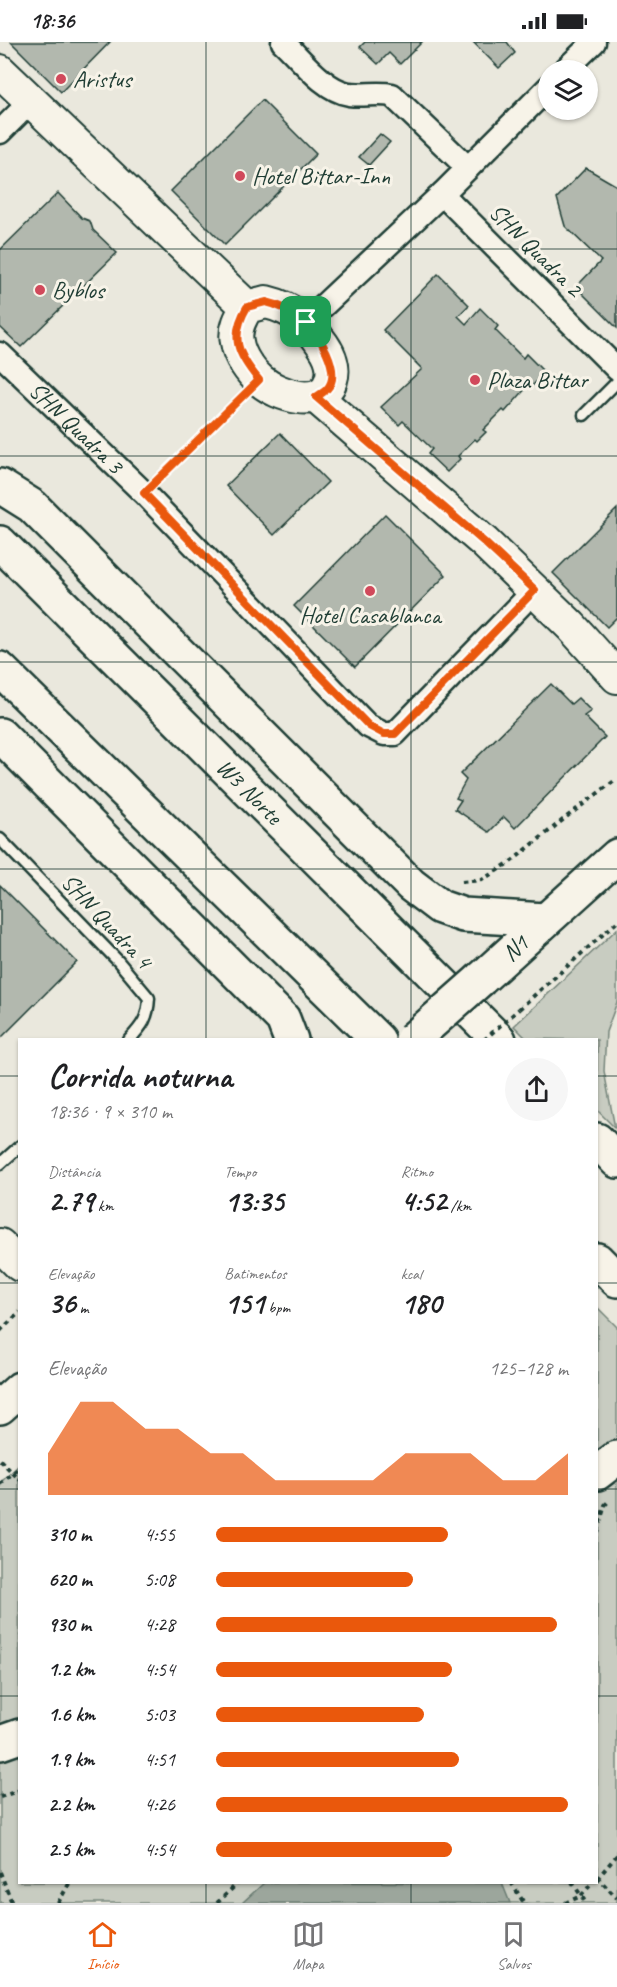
<!DOCTYPE html>
<html lang="pt">
<head>
<meta charset="utf-8">
<style>
	body { margin:0; font-family:Caveat,sans-serif; background:#f6f6f6; color:#202124; height:100vh; display:flex; flex-direction:column; font-size:22px; white-space:nowrap }
	* { box-sizing:border-box; margin:0 }
	p { font-size:20px; color:#757577 }
	.icon { flex:none; width:33px; height:33px; fill:none; stroke:currentColor; stroke-width:2; stroke-linecap:round; stroke-linejoin:round }
	.map { position:relative; flex:1; overflow:hidden }
	.side { position:absolute; left:18px; top:996px; width:580px; height:846px; display:flex; flex-direction:column; background:#fff; border-radius:0px; box-shadow:0 2px 4px #0004 }
	.side>* { flex:none }
	.controls { position:absolute; left:538px; top:18px; display:grid; gap:12px }
	.controls a { display:grid; place-items:center; width:60px; height:60px; border-radius:50%; background:#fff; box-shadow:0 2px 4px #0004; font-size:30px }
	.pin { position:absolute; display:grid; place-items:center; width:51px; height:51px; color:#fff; margin:-26px; border-radius:12px; box-shadow:0 3px 9px #0006 }
	.round { display:grid; place-items:center; flex:none; width:63px; height:63px; border-radius:32px; background:#f6f6f6 }
	.headline { display:flex; align-items:center; justify-content:space-between; height:102px; padding:0 30px }
	h1 { font-size:33px; font-weight:700; line-height:45px }
	.stats { display:grid; grid-template-columns:repeat(3,1fr); gap:9px; height:102px; padding:6px 30px }
	.stats div { display:grid; align-content:center }
	.stats b { font-size:30px; font-weight:700 }
	.stats small { font-size:16px; font-weight:400 }
	.stats p { font-size:16px }
	.chart { height:168px; padding:12px 30px }
	.chart p { display:flex; justify-content:space-between }
	.chart svg { width:100%; height:108px; margin-top:6px; fill:#ea580c; opacity:.7 }
	ul { padding:0 30px; list-style:none; font-size:20px }
	li { display:grid; grid-template-columns:96px 72px 1fr; align-items:center; height:45px }
	li i { height:15px; border-radius:8px; background:#ea580c }
	.status { display:flex; justify-content:space-between; align-items:center; height:42px; padding:0 30px; background:#fff; direction:ltr }
	.status svg { height:16px; fill:currentColor }
	.tabs { display:flex; justify-content:space-around; align-items:center; height:84px; border-top:2px solid #e0e0e0; background:#fff; font-size:16px; color:#757577 }
	.tabs a { display:grid; justify-items:center; gap:3px }
	.tabs .selected { color:#ea580c }
	.map>svg:first-child { display:block }
	.green { fill:#c8ccc1; stroke:#74847a; stroke-width:1.5 }
	.water { fill:#9ca69c; stroke:#6a7c72; stroke-width:1.5 }
	.building { fill:#b2b8ae; stroke:#1f3d34; stroke-width:1.5 }
	.lines { fill:none; stroke-linecap:round; stroke-linejoin:round }
	.lane-casing { stroke:#1f3d34; stroke-width:15 }
	.street-casing { stroke:#1f3d34; stroke-width:27 }
	.secondary-casing { stroke:#1f3d34; stroke-width:36 }
	.primary-casing { stroke:#1f3d34; stroke-width:38 }
	.highway-casing { stroke:#1f3d34; stroke-width:38 }
	.path { stroke:#1f3d34; stroke-width:4; stroke-dasharray:4.5 4.5; stroke-linecap:butt }
	.lane { stroke:#f7f3e8; stroke-width:10 }
	.street { stroke:#f7f3e8; stroke-width:22 }
	.secondary { stroke:#f7f3e8; stroke-width:32 }
	.primary { stroke:#f7f3e8; stroke-width:33 }
	.highway { stroke:#f7f3e8; stroke-width:33 }
	.highway-bridge-casing { stroke:#1f3d34; stroke-width:38; stroke-linecap:butt }
	.path-bridge { stroke:#1f3d34; stroke-width:4; stroke-dasharray:4.5 4.5; stroke-linecap:butt }
	.highway-bridge { stroke:#f7f3e8; stroke-width:33 }
	.route-casing { stroke:#fff; stroke-width:12 }
	.route { stroke:#ea580c; stroke-width:8 }
	.grid { fill:none; stroke:#1f3d34; stroke-width:1.5; stroke-opacity:0.55 }
	.poi-dot { fill:#d1495b; stroke:#f7f3e8; stroke-width:2 }
	.labels { text-anchor:middle; dominant-baseline:central; stroke-width:6; stroke-linejoin:round; paint-order:stroke }
	.poi-label { font-size:24px; fill:#1f3d34; stroke:#f7f3e8; text-anchor:start }
	.street-label { font-size:24px; fill:#1f3d34; stroke:#f7f3e8 }
</style>
</head>
<body>
<div class="status"><b>18:36</b><svg viewBox="0 0 49 12"><path d="M0 12V9h3v3zM5 12V6h3v6zM10 12V3h3v9zM15 12V0h3v12zM26 1h20v11H26zM47 4h2v5h-2z"/></svg></div>
<div class="map">
<svg width="617" height="1861" viewBox="0 0 617 1861">
	<rect width="100%" height="100%" fill="#eae8dd"/>
	<filter id="ink" filterUnits="userSpaceOnUse"><feTurbulence type="fractalNoise" baseFrequency=".0167" numOctaves="2"/><feDisplacementMap in="SourceGraphic" scale="12" xChannelSelector="R" yChannelSelector="G"/><feConvolveMatrix kernelMatrix="1 2 1 2 8 2 1 2 1" color-interpolation-filters="sRGB"/></filter>
	<g filter="url(#ink)">
		<path class="green" d="M617 887V960L606 990 604 1029 615 1086 597 1068V998L527 997 514 984Z
			M597 1265 617 1285V1861H0V1441L19 1423 20 1840H597Z"/>
		<path class="water" d="M265 1840 502 1841 510 1861H242Z"/>
		<path class="building" d="M11 0H110L61 50Z
			M365 0H422L400 22 389 11 378 22 360 5Z
			M473 0H507L515 11 499 26Z
			M262 58 316 112 225 203 171 149Z
			M380 92 390 100 369 123 359 115Z
			M586 126 617 144V286L576 245 601 219 565 184 557 156Z
			M58 151 82 176 90 179 93 188 117 211 21 305 0 285V208Z
			M438 232 469 263 458 274 466 282 480 266 498 284 495 288 523 316 526 312 545 331 530 346 528 344 505 370 503 368 483 388 486 390 477 399 475 397 458 414 460 417 447 430 428 412 432 407 403 379 399 383 381 365 422 327 383 288Z
			M280 391 328 440 274 493 226 444Z
			M617 467V575L607 585 553 531Z
			M385 472 446 533 355 625 294 564Z
			M551 642 571 662 578 656 591 669 584 674 605 695 515 786 504 775 489 790 455 767 461 758 456 756 466 738 460 732Z
			M0 843 77 920 0 997Z"/>
		<g class="lines">
			<g class="lane-casing">
				<path id="lane" d="M584 373 617 340
					M0 797 118 919 149 956C148 976 143 983 129 998
					M0 1122 20 1104"/>
			</g>
			<g class="street-casing">
				<g id="street">
					<path d="M283 0C301 17 324 48 349 52 364 54 377 50 392 53L468 126"/>
					<path d="M565 28 594 0"/>
					<path d="M0 90 30 60"/>
					<path d="M442 152 617 327"/>
					<path d="M306 280 442 152 549 45"/>
					<path id="s1" d="M0 312 144 451 368 684 384 692H395L535 548"/>
				</g>
			</g>
			<g class="secondary-casing">
				<path id="secondary" d="M0 29 247 265
					M266 260C295 267 306 279 323 303 330 313 335 326 331 338 322 368 278 353 261 339 250 330 239 314 237 300 234 287 241 275 247 265Z
					M316 355 484 500 571 584 617 635
					M0 1203 20 1223"/>
			</g>
			<g class="primary-casing">
				<g id="primary">
					<path id="s2" d="M0 501 499 998"/>
					<path d="M0 627 378 998"/>
					<path d="M597 1098 617 1119"/>
					<path d="M597 1218 617 1238"/>
				</g>
			</g>
			<g class="highway-casing">
				<g id="highway">
					<path d="M0 444 32 464 411 843 440 865 463 873 545 878"/>
					<path d="M0 693 283 977 291 998"/>
					<path id="s3" d="M481 937 617 814"/>
					<path d="M0 1365 20 1347"/>
					<path d="M597 1431 617 1416"/>
					<path d="M0 1701 20 1694"/>
				</g>
			</g>
			<path class="path" d="M162 434 240 357
				M462 840 482 838 512 819 569 773 617 737
				M519 967 617 880
				M0 1289 20 1270
				M0 1418 20 1438
				M0 1442 20 1425
				M597 1490 605 1463 610 1458
				M0 1755 20 1748
				M0 1830 12 1861
				M597 1835 617 1856
				M597 1837 617 1813
				M511 1840 524 1861
				M572 1840 586 1861
				M58 1861 70 1840
				M217 1861 239 1840
				M565 1861 581 1854 593 1840"/>
			<use href="#lane" class="lane"/>
			<use href="#street" class="street"/>
			<use href="#secondary" class="secondary"/>
			<use href="#primary" class="primary"/>
			<use href="#highway" class="highway"/>
			<g class="highway-bridge-casing">
				<path id="highway-bridge" d="M412 998 481 937"/>
			</g>
			<path class="path-bridge" d="M484 998 519 967"/>
			<use href="#highway-bridge" class="highway-bridge"/>
		</g>
	</g>
	<g class="lines" filter="url(#ink)">
		<g class="route-casing">
			<path id="route" d="M266 260C280 263 291 269 303 278 318 289 343 330 327 347 324 350 319 353 316 355L484 500 535 548 395 692H384L369 684 144 451 259 338C238 313 229 295 247 265Z"/>
		</g>
		<use href="#route" class="route"/>
	</g>
	<path class="grid" d="M206 0V998M411 0V998M0 207H617M0 414H617M0 620H617M0 827H617M0 1034H20M597 1034H617M0 1241H20M597 1241H617M0 1447H20M597 1447H617M0 1654H20M597 1654H617M206 1840V1861M411 1840V1861"/>
	<g class="poi-dot">
		<circle cx="61" cy="37" r="6"/>
		<circle cx="240" cy="134" r="6"/>
		<circle cx="40" cy="248" r="6"/>
		<circle cx="475" cy="338" r="6"/>
		<circle cx="370" cy="549" r="6"/>
	</g>
	<g class="labels">
		<g class="poi-label">
			<text x="73" y="37">Aristus</text>
			<text x="252" y="134">Hotel Bittar-Inn</text>
			<text x="52" y="248">Byblos</text>
			<text x="487" y="338">Plaza Bittar</text>
			<text x="370" y="573" text-anchor="middle">Hotel Casablanca</text>
		</g>
		<g class="street-label">
			<text transform="translate(536 208) rotate(45)">SHN Quadra 2</text>
			<text stroke="none"><textPath href="#s1" startOffset="106">SHN Quadra 3</textPath></text>
			<text stroke="none"><textPath href="#s2" startOffset="352">W3 Norte</textPath></text>
			<text transform="translate(107 879) rotate(47)">SHN Quadra 4</text>
			<text stroke="none"><textPath href="#s3" startOffset="46">N1</textPath></text>
		</g>
	</g>
</svg>
<div class="controls">
<a><svg class="icon" aria-label="layers" viewBox="0 0 24 24"><path d="M12 4l9 5-9 5-9-5zM3 14l9 5 9-5"/></svg></a>
</div>
<div class="pin" style="left:306px;top:280px;background:#1e9e55"><svg class="icon" aria-label="arrive" viewBox="0 0 24 24"><path d="M6 21V4h12l-3 4 3 4H6"/></svg></div>
<section class="side">
<div class="headline"><div><h1>Corrida noturna</h1><p>18:36 · 9 × 310 m</p></div><a class="round"><svg class="icon" aria-label="share" viewBox="0 0 24 24"><path d="M12 15V3M7 8l5-5 5 5M5 13v7h14v-7"/></svg></a></div>
<div class="stats">
<div><p>Distância</p><b>2.79<small> km</small></b></div>
<div><p>Tempo</p><b>13:35</b></div>
<div><p>Ritmo</p><b>4:52<small> /km</small></b></div>
</div>
<div class="stats">
<div><p>Elevação</p><b>36<small> m</small></b></div>
<div><p>Batimentos</p><b>151<small> bpm</small></b></div>
<div><p>kcal</p><b>180</b></div>
</div>
<div class="chart"><p><span>Elevação</span>125–128 m</p>
<svg viewBox="0 0 160 44" preserveAspectRatio="none"><path d="M0 44V27L10 6L20 6L30 17L40 17L50 27L60 27L70 38L80 38L90 38L100 38L110 27L120 27L130 27L140 38L150 38L160 27V44z"/></svg>
</div>
<ul>
<li><b>310 m</b>4:55<i style="width:66%"></i></li>
<li><b>620 m</b>5:08<i style="width:56%"></i></li>
<li><b>930 m</b>4:28<i style="width:97%"></i></li>
<li><b>1.2 km</b>4:54<i style="width:67%"></i></li>
<li><b>1.6 km</b>5:03<i style="width:59%"></i></li>
<li><b>1.9 km</b>4:51<i style="width:69%"></i></li>
<li><b>2.2 km</b>4:26<i style="width:100%"></i></li>
<li><b>2.5 km</b>4:54<i style="width:67%"></i></li>
</ul>
</section>
</div>
<nav class="tabs">
<a class="selected"><svg class="icon" aria-label="home" viewBox="0 0 24 24"><path d="M3 11l9-7 9 7M6 9v11h12V9"/></svg>Início</a>
<a><svg class="icon" aria-label="map" viewBox="0 0 24 24"><path d="M3 6l6-2 6 2 6-2v14l-6 2-6-2-6 2zM9 4v14M15 6v14"/></svg>Mapa</a>
<a><svg class="icon" aria-label="saved" viewBox="0 0 24 24"><path d="M7 4h10v16l-5-4-5 4z"/></svg>Salvos</a>
</nav>
</body>
</html>
